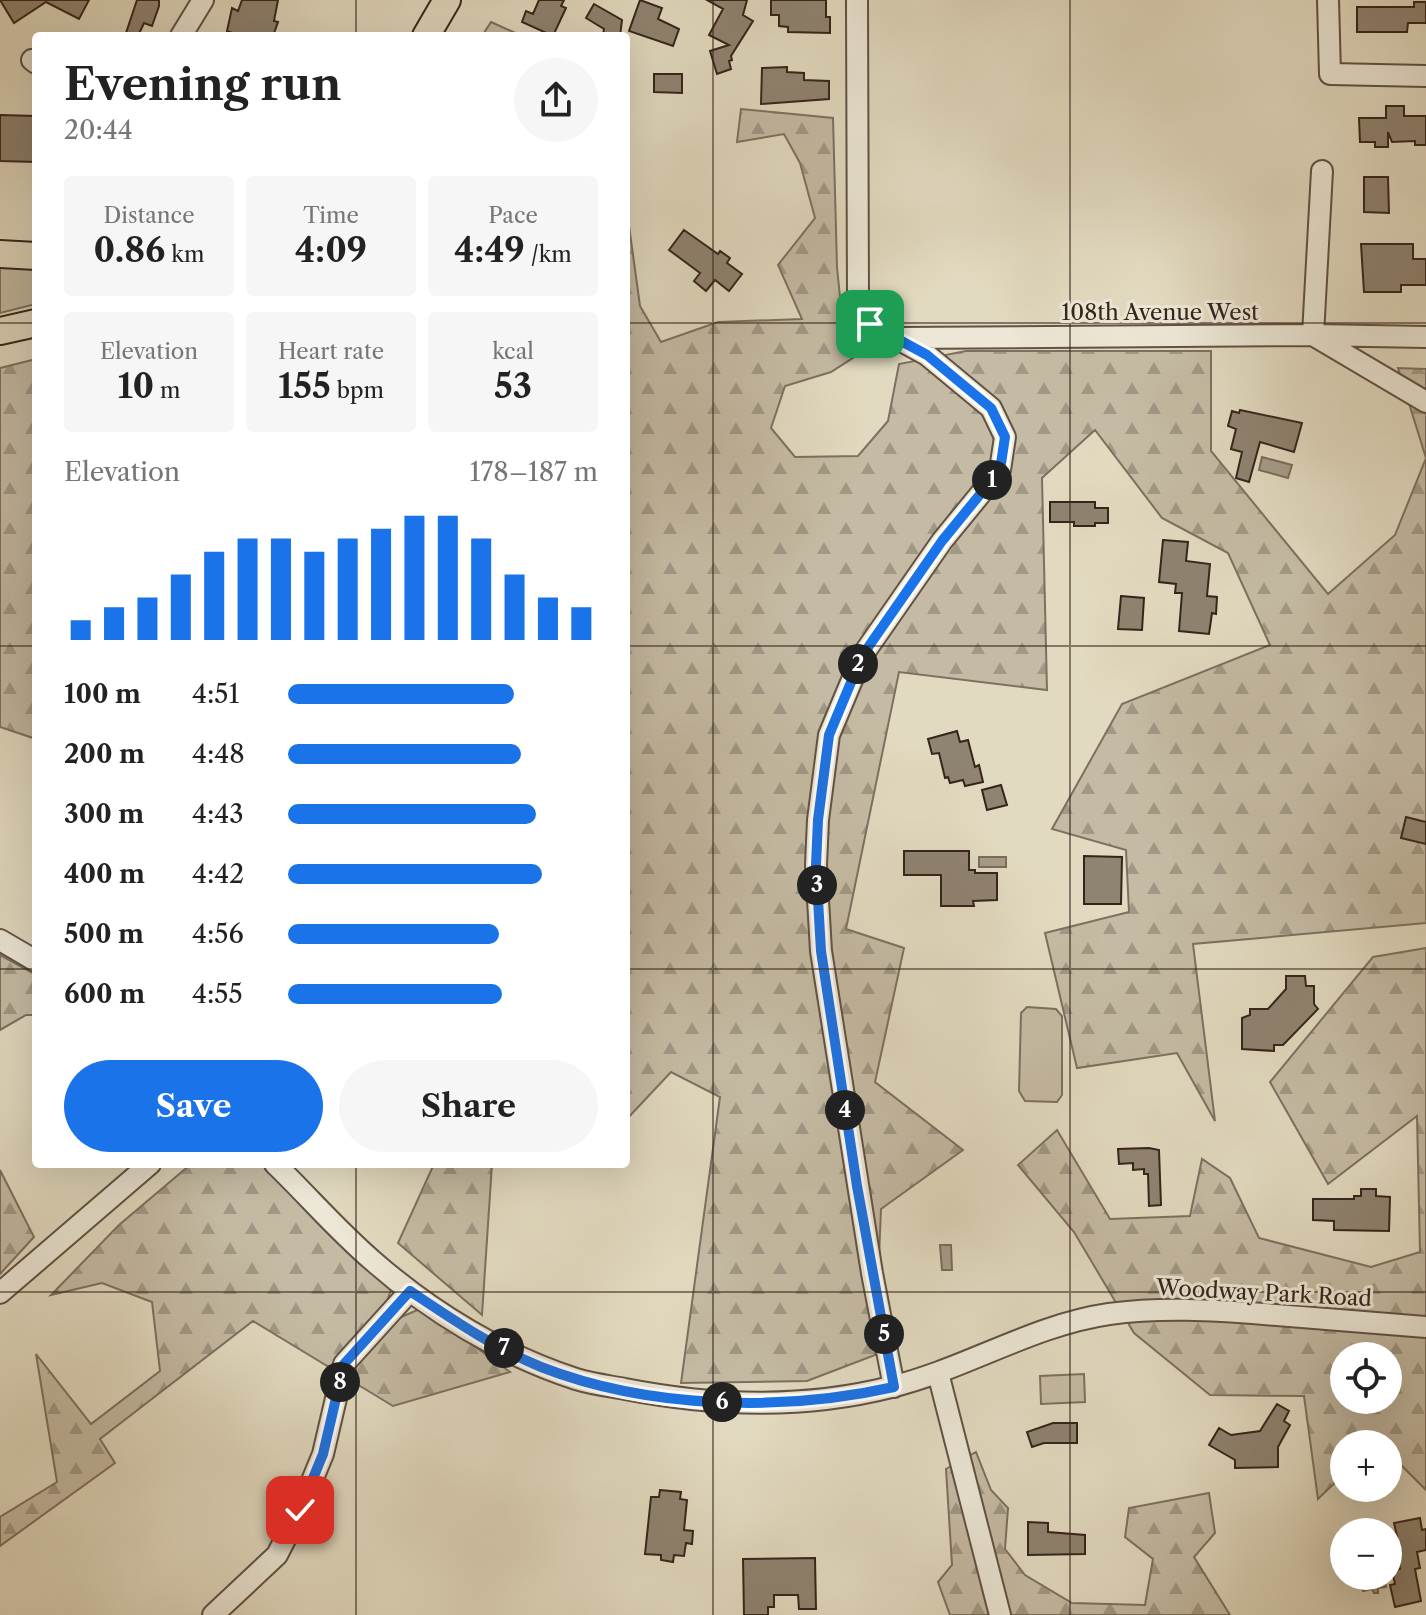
<!DOCTYPE html>
<html lang="en">
<head>
<meta charset="utf-8">
<style>
	body { margin:0; font-family:"Libre Caslon Text",serif; background:#f6f6f6; color:#222; height:100vh; display:flex; flex-direction:column; font-size:30px; white-space:nowrap }
	* { box-sizing:border-box; margin:0 }
	p { font-size:26px; color:#767676 }
	.icon { flex:none; width:44px; height:44px; fill:none; stroke:currentColor; stroke-width:2; stroke-linecap:round; stroke-linejoin:round }
	.map { position:relative; flex:1; overflow:hidden }
	.details { position:absolute; left:32px; top:32px; width:598px; height:1136px; display:flex; flex-direction:column; background:#fff; border-radius:8px; box-shadow:0 8px 32px #0002 }
	.details>* { flex:none }
	.tools { position:absolute; left:1330px; top:1342px; display:grid; gap:16px }
	.tools a { display:grid; place-items:center; width:72px; height:72px; border-radius:50%; background:#fff; box-shadow:0 8px 32px #0002; font-size:40px }
	.pin { position:absolute; display:grid; place-items:center; width:68px; height:68px; color:#fff; margin:-34px; border-radius:16px; box-shadow:0 4px 12px #0006 }
	.km { position:absolute; width:40px; height:40px; margin:-20px; border-radius:50%; background:#222; color:#fff; font-size:22px; line-height:40px; text-align:center }
	.round { display:grid; place-items:center; flex:none; width:84px; height:84px; border-radius:42px; background:#f6f6f6 }
	.head { display:flex; align-items:center; justify-content:space-between; height:136px; padding:0 32px }
	h1 { font-size:44px; font-weight:800; line-height:60px }
	.figures { display:grid; grid-template-columns:repeat(3,1fr); gap:12px; height:136px; padding:8px 32px }
	.figures div { display:grid; align-content:center; border-radius:8px; background:#f6f6f6; text-align:center }
	.figures b { font-size:34px; font-weight:800 }
	.figures small { font-size:22px; font-weight:400 }
	.figures p { font-size:22px }
	.chart { height:224px; padding:16px 32px }
	.chart p { display:flex; justify-content:space-between }
	.chart svg { width:100%; height:144px; margin-top:8px; stroke:#1a73e8; stroke-width:6 }
	.primary-button { display:flex; gap:16px; margin-top:auto; padding:16px 32px }
	.primary-button a { flex:1; height:92px; border-radius:48px; background:#1a73e8; color:#fff; font-size:32px; font-weight:800; line-height:92px; text-align:center }
	.primary-button a+a { background:#f6f6f6; color:#222 }
	ul { padding:0 32px; list-style:none; font-size:26px }
	li { display:grid; grid-template-columns:128px 96px 1fr; align-items:center; height:60px }
	li i { height:20px; border-radius:10px; background:#1a73e8 }
	.map>svg:first-child { display:block }
	.green { fill:#c5bba4; stroke:#7d7060; stroke-width:2 }
	.forest { fill:url(#forest-firs); stroke:#7d7060; stroke-width:2; fill-rule:evenodd }
	.water { fill:#a79c88; stroke:#796c5c; stroke-width:2 }
	.building { fill:#8f8371; stroke:#35241b; stroke-width:2 }
	.lines { fill:none; stroke-linecap:round; stroke-linejoin:round }
	.minor-casing { stroke:#605244; stroke-width:24 }
	.major-casing { stroke:#35241b; stroke-width:30 }
	.minor { stroke:#ece7d6; stroke-width:20 }
	.major { stroke:#e2dac0; stroke-width:26 }
	.route-casing { stroke:#fff; stroke-width:16 }
	.route { stroke:#1a73e8; stroke-width:10 }
	.grid { fill:none; stroke:#35241b; stroke-width:2; stroke-opacity:0.55 }
	.labels { text-anchor:middle; dominant-baseline:central; stroke-width:6; stroke-linejoin:round; paint-order:stroke }
	.street-label { font-size:22px; fill:#35241b; stroke:#ece7d6 }
</style>
</head>
<body>
<div class="map">
<svg width="1426" height="1615" viewBox="0 0 1426 1615">
	<defs>
		<pattern id="forest-firs" width="22" height="20" patternUnits="userSpaceOnUse" patternTransform="scale(2)"><rect width="22" height="20" fill="#c5bba4"/><path d="M5 1l3.5 6h-7zM16 11l3.5 6h-7z" fill="#a19885"/></pattern>
	</defs>
	<rect width="100%" height="100%" fill="#e2dac0"/>
	<filter id="stains"><feTurbulence type="fractalNoise" baseFrequency=".0025" numOctaves="4"/><feColorMatrix values="0 0 0 0 .2 0 0 0 0 .09 0 0 0 0 .02 0 0 0 .5 -.17"/></filter>
	<radialGradient id="worn" r=".72"><stop offset=".6" stop-color="#630" stop-opacity="0"/><stop offset="1" stop-color="#630" stop-opacity=".3"/></radialGradient>
	<path class="green" d="M0 261 36 263V304L0 313Z
		M1027 1007 1056 1009 1062 1016V1095L1057 1102 1025 1101 1019 1091 1021 1013Z
		M1084 1374 1085 1402 1041 1404 1040 1376Z"/>
	<path class="forest" d="M491 22 522 36H482Z
		M741 109 833 118 837 267 842 317 873 345 831 372 785 386 771 428 795 457 858 456 888 421 899 364 966 351H1211V451L1328 594 1395 535 1426 458 1398 368 1426 369V923L1193 944 1215 1121 1177 1053 1077 1068 1045 933 1129 912 1126 850 1052 829 1122 704 1270 645 1228 553 1162 518 1095 430 1042 478 1047 690 899 672 846 929 904 948 875 1082 963 1150 881 1209 875 1355 807 1381 681 1383 720 1097 671 1072 626 1120V204L640 306 661 342 718 322 802 319 778 265 815 218 800 163 784 134 737 142Z
		M36 359V739L0 727V368Z
		M1426 948V1490L1388 1452V1444L1377 1442 1375 1444H1344V1474L1318 1499 1304 1396 1210 1395 1134 1333 1074 1232 1018 1165 1057 1130 1110 1219 1190 1216 1202 1159 1230 1178 1259 1238 1371 1267 1420 1252 1417 1116 1328 1184 1270 1082 1373 957ZM1344 1356H1388V1400H1344Z
		M0 955 36 975V1015H26L0 1030Z
		M191 1164H266L393 1284 386 1304 399 1318 422 1308 510 1372 393 1406 253 1321 100 1439 115 1463 0 1546V1517L57 1482 36 1354 91 1424 160 1371 152 1302 102 1283 51 1295 119 1225Z
		M434 1164H492L482 1315 398 1243Z
		M0 1170 34 1237 0 1274Z
		M976 1452 991 1490 1008 1508 1005 1549 1025 1575 1072 1603 1145 1605 1153 1559 1125 1537 1129 1508 1209 1493 1215 1533 1194 1557 1230 1615H950L938 1582 952 1565 946 1469Z"/>
	<path class="water" d="M1262 457 1292 465 1288 478 1259 470Z
		M979 857H1006V867H979Z
		M940 1245H951L952 1270H942Z
		M1384 1576 1386 1587 1378 1588V1593H1374L1372 1589 1363 1591 1360 1577Z"/>
	<path class="building" d="M0 0H89L79 19 46 2 14 23Z
		M137 0H159V6L152 26 144 23 138 36H125Z
		M242 0H278L274 21 278 22 273 36H240L227 31 232 8 238 11Z
		M539 0H564L561 6 566 8 553 36 522 22 526 11 533 14Z
		M640 0 662 8 658 19 679 29 673 46 629 31Z
		M707 0H747L743 15 753 21 731 56 732 60 729 61 731 69 717 74 710 51 729 45 709 35 723 9Z
		M771 0H826V17H830V33L788 32V27L779 26V15H771Z
		M1414 2H1426V23H1408L1407 32H1357V7H1414Z
		M594 4 622 20 620 36H603L604 29 586 18Z
		M787 67V72L804 73V80L829 81V99L761 104 762 68Z
		M654 74H682V93L654 92Z
		M1386 106H1404V116H1426V145H1415V141L1392 142 1388 132V147H1375V142H1360L1359 118H1386Z
		M0 115 36 116V162L0 161Z
		M1364 177H1388L1389 213 1364 212Z
		M684 230 718 254 720 251 730 258 727 263 742 274 729 291 715 280 706 291 694 281 700 273 669 250Z
		M1361 244H1413V259H1426V285H1401V292H1364Z
		M1240 410 1302 423 1294 452 1260 442 1249 482 1236 478 1242 452 1231 449 1236 429 1228 426 1232 411 1239 413Z
		M1050 502H1095V508H1108V523H1095V526H1074V522H1050Z
		M1163 540 1188 542 1186 561 1210 564 1207 596 1217 597 1216 614 1212 613 1209 634 1179 631 1182 593H1175L1176 584 1159 582Z
		M1121 596 1144 598 1142 630 1118 629Z
		M957 731 960 742 968 740 975 767 979 765 983 782 965 786 963 780 950 783 948 777 945 778 939 753 932 754 928 739Z
		M1001 785 1007 805 987 810 982 790Z
		M1406 817 1426 822V844L1401 838Z
		M904 851H969V870H975V873H997V900L973 901 974 906H941V875H904Z
		M1084 856 1122 857 1121 904H1084Z
		M1286 976H1305L1306 986H1314V1004L1318 1009 1283 1045H1274V1051L1242 1049V1018L1250 1015V1009H1268L1286 989Z
		M1149 1148 1159 1150 1161 1205 1149 1206 1148 1174H1144V1169L1133 1170V1163L1119 1164 1118 1149Z
		M1361 1189H1376V1196L1390 1197 1389 1231 1334 1230V1221L1313 1220V1199H1354V1196H1361Z
		M1277 1404 1289 1411 1284 1421 1290 1425 1278 1447V1467L1235 1468V1460L1209 1445 1219 1428 1231 1435 1260 1431Z
		M1053 1423H1077V1443H1044L1032 1447 1027 1432Z
		M660 1490 681 1492 680 1499 687 1500 684 1530 693 1531 692 1544 686 1543 684 1556 674 1555 673 1562 661 1560V1555L645 1554 651 1497H659Z
		M1420 1518 1422 1530 1426 1529V1550L1417 1552 1420 1568 1415 1569 1421 1601 1395 1607 1390 1585 1395 1584 1392 1570 1400 1569 1393 1537 1397 1536 1394 1523Z
		M1028 1522 1048 1523V1532L1085 1535V1554L1028 1555Z
		M815 1558 816 1609H799L798 1595H774V1607H768V1615H744L743 1559Z"/>
	<g class="lines">
		<g class="minor-casing">
			<path id="minor" d="M857 0 858 300 861 312 870 324 927 355 991 408 1005 437 1000 470 942 541 862 656 829 735 818 820 816 865 821 951 872 1273 894 1387
				M1328 0 1330 74 1426 76
				M181 36 203 0
				M32 60 36 63
				M1313 335 1322 171
				M1316 337 1426 402
				M899 338 1313 335 1426 337
				M0 940 36 961
				M275 1164C308 1196 338 1231 373 1261 431 1312 502 1355 576 1379 592 1384 609 1386 625 1389 712 1406 804 1409 891 1387 965 1369 1033 1325 1109 1314 1161 1307 1213 1310 1264 1314 1318 1318 1372 1323 1426 1327
				M0 1293 150 1164
				M938 1373 1000 1615
				M213 1615 277 1555 300 1510 323 1454 344 1364 410 1291"/>
		</g>
		<g class="major-casing">
			<path id="major" d="M426 36 447 0
				M0 254 36 256
				M0 331 36 323"/>
		</g>
		<use href="#minor" class="minor"/>
		<use href="#major" class="major"/>
	</g>
	<g class="lines">
		<g class="route-casing">
			<path id="route" d="M300 1510 323 1454 344 1364 410 1291C452 1319 494 1348 541 1367 649 1409 783 1412 894 1387L857 1186 821 951 816 865 818 820 829 735 862 656 942 541 1000 470 1005 437 991 408 927 355 870 324"/>
		</g>
		<use href="#route" class="route"/>
	</g>
	<path class="grid" d="M356 0V36M713 0V1615M1070 0V1615M0 323H36M626 323H1426M0 646H36M626 646H1426M0 969H36M626 969H1426M356 1164V1615M0 1292H1426"/>
	<g class="labels">
		<g class="street-label">
			<text x="1160" y="312">108th Avenue West</text>
			<text transform="translate(1264 1293) rotate(3)">Woodway Park Road</text>
		</g>
	</g>
	<rect width="100%" height="100%" filter="url(#stains)"/>
	<rect width="100%" height="100%" fill="url(#worn)"/>
</svg>
<div class="tools">
<a><svg class="icon" aria-label="locate" viewBox="0 0 24 24"><circle cx="12" cy="12" r="6"/><path d="M12 2v4M12 18v4M2 12h4M18 12h4"/></svg></a>
<a>+</a>
<a>−</a>
</div>
<div class="pin" style="left:870px;top:324px;background:#1e9e55"><svg class="icon" aria-label="arrive" viewBox="0 0 24 24"><path d="M6 21V4h12l-3 4 3 4H6"/></svg></div>
<div class="pin" style="left:300px;top:1510px;background:#d93025"><svg class="icon" aria-label="check" viewBox="0 0 24 24"><path d="M5 12l5 5 9-10"/></svg></div>
<b class="km" style="left:992px;top:480px">1</b>
<b class="km" style="left:858px;top:664px">2</b>
<b class="km" style="left:817px;top:885px">3</b>
<b class="km" style="left:845px;top:1110px">4</b>
<b class="km" style="left:884px;top:1334px">5</b>
<b class="km" style="left:722px;top:1402px">6</b>
<b class="km" style="left:504px;top:1348px">7</b>
<b class="km" style="left:340px;top:1382px">8</b>
<section class="details">
<div class="head"><div><h1>Evening run</h1><p>20:44</p></div><a class="round"><svg class="icon" aria-label="share" viewBox="0 0 24 24"><path d="M12 15V3M7 8l5-5 5 5M5 13v7h14v-7"/></svg></a></div>
<div class="figures">
<div><p>Distance</p><b>0.86<small> km</small></b></div>
<div><p>Time</p><b>4:09</b></div>
<div><p>Pace</p><b>4:49<small> /km</small></b></div>
</div>
<div class="figures">
<div><p>Elevation</p><b>10<small> m</small></b></div>
<div><p>Heart rate</p><b>155<small> bpm</small></b></div>
<div><p>kcal</p><b>53</b></div>
</div>
<div class="chart"><p><span>Elevation</span>178–187 m</p>
<svg viewBox="0 0 160 44" preserveAspectRatio="none"><path d="M5 44V38M15 44V34M25 44V31M35 44V24M45 44V17M55 44V13M65 44V13M75 44V17M85 44V13M95 44V10M105 44V6M115 44V6M125 44V13M135 44V24M145 44V31M155 44V34"/></svg>
</div>
<ul>
<li><b>100 m</b>4:51<i style="width:73%"></i></li>
<li><b>200 m</b>4:48<i style="width:75%"></i></li>
<li><b>300 m</b>4:43<i style="width:80%"></i></li>
<li><b>400 m</b>4:42<i style="width:82%"></i></li>
<li><b>500 m</b>4:56<i style="width:68%"></i></li>
<li><b>600 m</b>4:55<i style="width:69%"></i></li>
</ul>
<div class="primary-button"><a>Save</a><a>Share</a></div>
</section>
</div>
</body>
</html>
